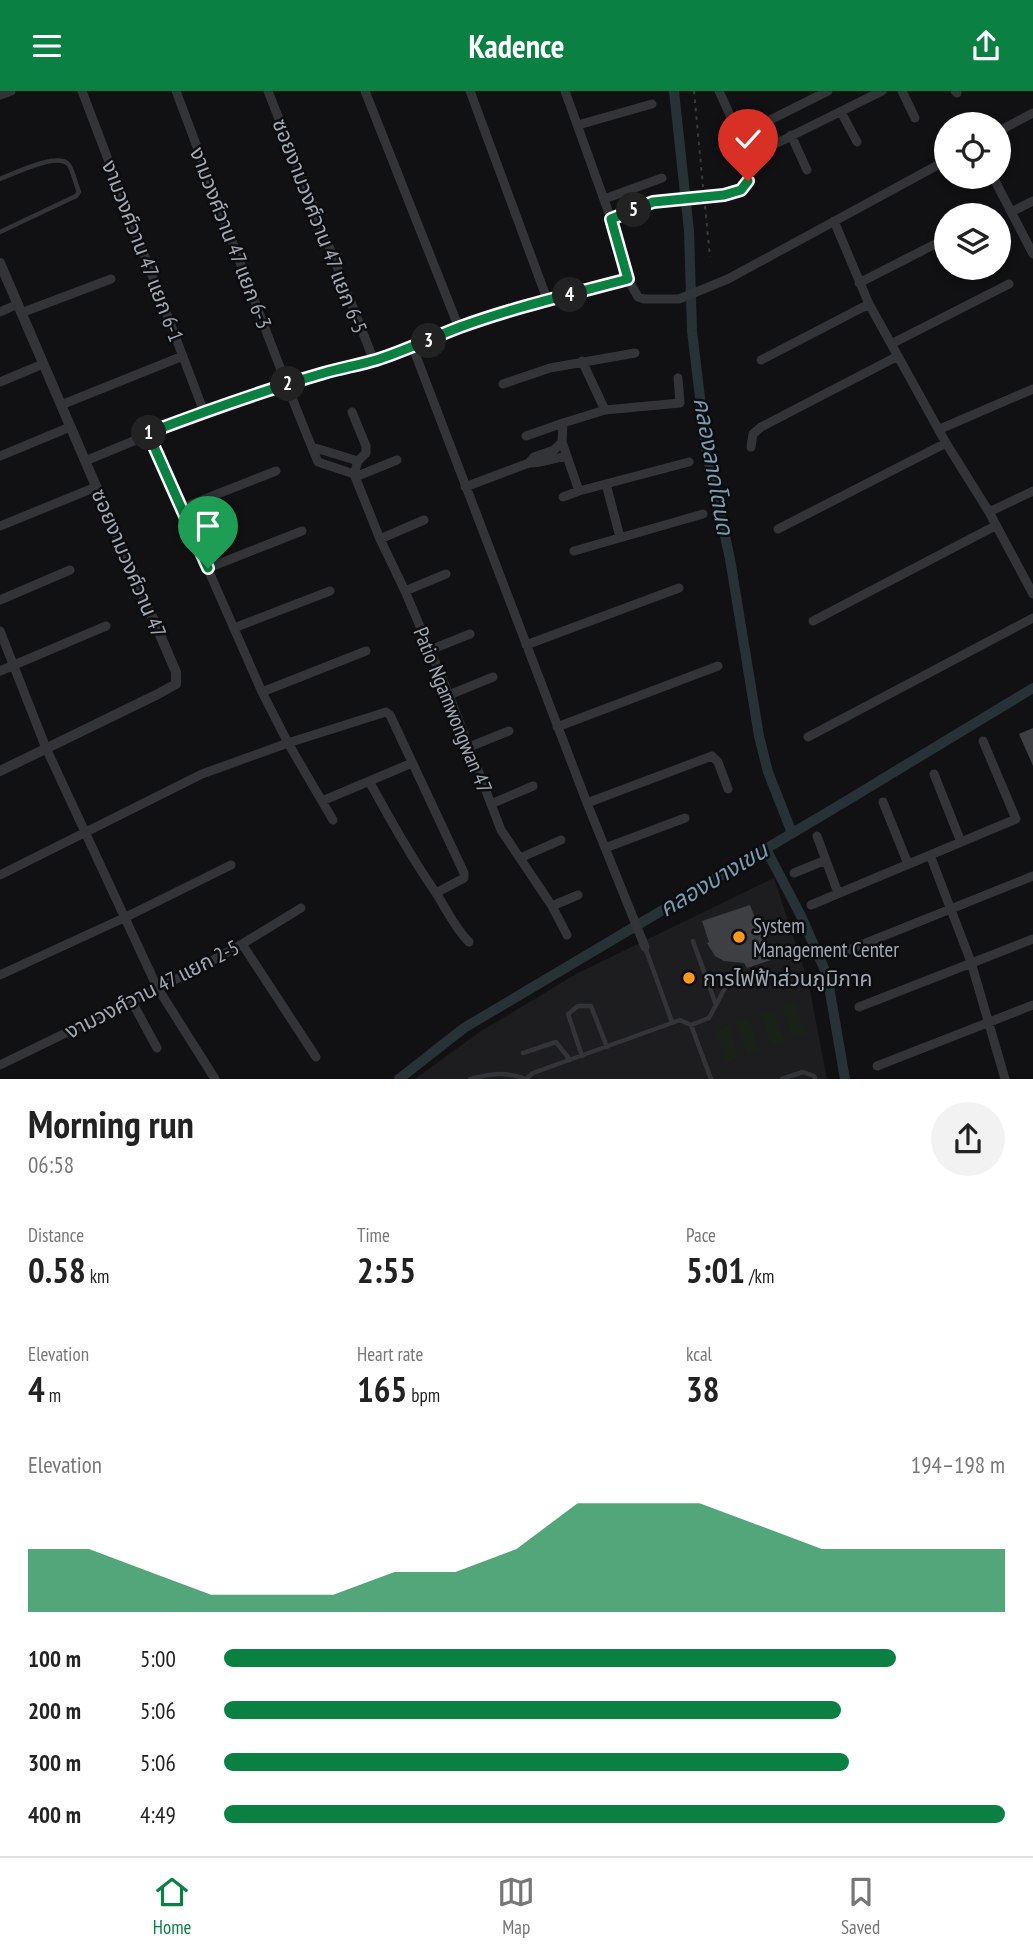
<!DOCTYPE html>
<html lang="en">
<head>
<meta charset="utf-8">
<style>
	body { margin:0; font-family:"PT Sans Narrow","Noto Sans Thai",sans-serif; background:#f2f2f2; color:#222; height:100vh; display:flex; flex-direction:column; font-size:26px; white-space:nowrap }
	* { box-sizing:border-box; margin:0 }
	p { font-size:23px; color:#767676 }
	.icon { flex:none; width:38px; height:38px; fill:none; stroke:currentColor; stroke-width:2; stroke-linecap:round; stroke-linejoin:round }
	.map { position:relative; height:988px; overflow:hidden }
	.drawer { display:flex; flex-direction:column; background:#fff; flex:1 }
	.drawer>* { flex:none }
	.tools { position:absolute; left:934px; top:21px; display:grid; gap:14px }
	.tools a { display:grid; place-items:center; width:77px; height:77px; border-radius:50%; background:#fff; box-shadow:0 4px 10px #0003; font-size:35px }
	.pin { position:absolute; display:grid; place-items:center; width:60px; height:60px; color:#fff; margin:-72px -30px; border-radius:50% 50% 50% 0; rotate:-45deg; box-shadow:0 0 7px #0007 }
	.pin .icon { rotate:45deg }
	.km { position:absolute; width:35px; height:35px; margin:-18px; border-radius:50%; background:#222; color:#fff; font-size:19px; line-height:35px; text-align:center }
	.round { display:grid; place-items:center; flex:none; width:74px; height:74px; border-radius:37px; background:#f2f2f2 }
	.overview { display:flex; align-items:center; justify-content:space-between; height:119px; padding:0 28px }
	h1 { font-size:38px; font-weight:700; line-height:52px }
	.stats { display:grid; grid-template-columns:repeat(3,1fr); gap:10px; height:119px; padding:7px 28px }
	.stats div { display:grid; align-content:center }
	.stats b { font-size:35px; font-weight:700 }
	.stats small { font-size:19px; font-weight:400 }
	.stats p { font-size:19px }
	.chart { height:196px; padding:14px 28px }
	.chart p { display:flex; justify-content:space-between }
	.chart svg { width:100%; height:126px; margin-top:7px; fill:#0b8043; opacity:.7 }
	ul { padding:0 28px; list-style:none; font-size:23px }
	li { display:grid; grid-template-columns:112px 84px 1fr; align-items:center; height:52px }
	li i { height:18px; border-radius:9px; background:#0b8043 }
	header { display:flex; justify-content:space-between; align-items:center; height:91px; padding:0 28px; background:#0b8043; color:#fff; font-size:32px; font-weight:700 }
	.tabs { display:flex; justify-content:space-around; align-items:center; height:98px; border-top:2px solid #e0e0e0; background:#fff; font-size:19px; color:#767676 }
	.tabs a { display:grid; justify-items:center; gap:4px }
	.tabs .on { color:#0b8043 }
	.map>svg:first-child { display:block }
	.built { fill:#1d1d20 }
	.green { fill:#192119 }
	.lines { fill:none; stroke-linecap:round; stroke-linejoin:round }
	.canal { stroke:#273237; stroke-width:10 }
	.building { fill:#3d3f43 }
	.path { stroke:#383b3f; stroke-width:2; stroke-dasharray:3.5 5; stroke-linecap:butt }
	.service { stroke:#323438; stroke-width:4.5 }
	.minor { stroke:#323438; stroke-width:9 }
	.tertiary { stroke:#323438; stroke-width:10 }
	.route-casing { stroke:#fff; stroke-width:14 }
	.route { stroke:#0b8043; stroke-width:9 }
	.poi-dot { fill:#ff991d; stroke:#0c0c0e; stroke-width:2.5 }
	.labels { text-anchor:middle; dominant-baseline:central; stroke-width:5; stroke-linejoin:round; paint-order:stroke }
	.street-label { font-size:21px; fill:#a1a9b5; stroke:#0c0c0e }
	.poi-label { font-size:21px; fill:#a1a9b5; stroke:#0c0c0e; text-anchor:start }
	.water-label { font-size:23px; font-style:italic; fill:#759db3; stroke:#0c0c0e }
</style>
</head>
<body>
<header><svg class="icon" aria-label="menu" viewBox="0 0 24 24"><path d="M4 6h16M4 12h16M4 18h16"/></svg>Kadence<svg class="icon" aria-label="share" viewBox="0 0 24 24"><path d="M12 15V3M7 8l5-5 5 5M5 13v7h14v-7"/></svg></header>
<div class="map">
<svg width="1033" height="988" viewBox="0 0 1033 988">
	<rect width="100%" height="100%" fill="#111113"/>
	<path class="built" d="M774 787 808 890 827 988H415L478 942 576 883Z"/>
	<path class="green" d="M795 910 807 943 793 948 781 915Z
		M774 918 786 951 772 955 760 923Z
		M749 927 760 960 747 965 735 932Z
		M729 934 740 967 726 972 715 939Z"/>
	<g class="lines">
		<path class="canal" d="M674 0 689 140 692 240 706 357 730 468 759 645 768 681 792 742
			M766 758 801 825 827 884 845 988
			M399 988 464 937 843 712 1033 597"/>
	</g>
	<path class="building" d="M1033 637V675L1019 643Z
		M750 814 771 869 747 877 744 872 724 870 715 865 707 852 709 851 702 830Z"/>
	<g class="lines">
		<path class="path" d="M694 0 703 96
			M705 115 710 166"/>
		<path class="service" d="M0 88C13 83 59 60 69 74 73 80 76 94 79 101L76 105 0 141
			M693 850 716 914
			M645 856 672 931
			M691 934 709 927 733 882
			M523 962 556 951 570 969
			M582 965 568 923 578 915H591L607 956
			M470 988C492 983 504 980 526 988
			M526 988 533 982 680 929 691 934 711 988
			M782 988 803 981 814 985 815 988"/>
		<path class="minor" d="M82 0 204 321
			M176 0C223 124 267 249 318 371L354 383 358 370 312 356
			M268 0 374 270
			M365 0 459 237
			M470 0 547 208
			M565 0 611 128 628 188 638 206 644 208H679L728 188 947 69
			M719 0 749 66
			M902 0 915 27
			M955 0 957 2
			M0 4 11 0
			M841 21 857 51
			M578 34 652 13
			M756 36 828 0
			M999 40 1033 22
			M791 44 807 79
			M993 86 1033 163
			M604 108 662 87
			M1011 121 1033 110
			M611 128 653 111 724 104 741 99 748 90 749 66 882 0
			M834 130 869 213 946 352 989 421 1033 503
			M859 192 947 147
			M0 221 18 213
			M21 222 111 188
			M891 253 1009 193
			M413 257 587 712 645 856
			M761 269 869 213
			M582 270 605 319
			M678 287 680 312 605 319 563 332 562 351 579 400 689 371
			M0 291 43 273
			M503 293 550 277 635 262
			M61 314 183 265
			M352 321 366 355V362L358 370
			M940 338 1033 298
			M148 342 262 601 288 652 333 729
			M526 345 563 332
			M751 356 753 343 761 336 898 265
			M0 365 70 336
			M85 370 204 321 325 282 374 270 413 257 459 237 547 208 628 188
			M529 372 534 366 554 359 562 351
			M354 383 380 448 405 500 449 604 501 739 552 815 567 844
			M355 386 397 369
			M606 393 620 446
			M465 396 529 372C542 373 553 366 567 366
			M563 406 579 400
			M182 417 276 380
			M989 421 1033 400
			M0 435 96 396
			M778 438 946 352
			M380 448 424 429
			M574 460 703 423
			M208 477 302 440
			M405 500 446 483
			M0 509 70 479
			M813 530 995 435
			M234 537 330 500
			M0 540 46 657 157 896 215 988
			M526 554 679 497
			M430 559 470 543
			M0 580 106 535
			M262 601 366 560
			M449 604 493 586
			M557 636 718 575
			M808 646 1033 527
			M469 656 509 640
			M934 683 961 751
			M369 690C390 728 411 766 436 802 447 819 454 836 469 851
			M322 710 412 672
			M883 711 908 773
			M587 712 712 665 718 671 728 698
			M491 713 533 695
			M817 745 838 802
			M605 757 685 727
			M930 764 971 871 1005 988
			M520 767 561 749
			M794 782 826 769
			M0 784 202 683 288 652 386 621 390 624 464 782V787L436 802
			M811 814 1016 728 983 650
			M552 815 578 804
			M242 853 316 966
			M841 862 1033 785
			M0 884 126 826 231 774
			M131 909 157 957
			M859 916 1033 848
			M0 974 193 880 242 853 301 817
			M877 975 1033 914"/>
		<path class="tertiary" d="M0 172 176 581V593L158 603 0 680"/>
	</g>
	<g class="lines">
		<g class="route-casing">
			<path id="route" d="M208 477 148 342C206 320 265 299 324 282 341 277 359 274 376 269 405 260 431 247 460 236 515 216 572 203 628 188L611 128 653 111 724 104 741 99 748 90"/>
		</g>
		<use href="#route" class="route"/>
	</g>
	<g class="poi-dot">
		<circle cx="739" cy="846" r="7"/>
		<circle cx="689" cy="887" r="7"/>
	</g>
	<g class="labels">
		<g class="street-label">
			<text transform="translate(320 135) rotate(69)">ซอยงามวงศ์วาน 47 แยก 6-5</text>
			<text transform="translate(231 147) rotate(69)">งามวงศ์วาน 47 แยก 6-3</text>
			<text transform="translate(143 160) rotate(69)">งามวงศ์วาน 47 แยก 6-1</text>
			<text transform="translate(129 472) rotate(67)">ซอยงามวงศ์วาน 47</text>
			<text transform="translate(453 619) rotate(68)">Patio Ngamwongwan 47</text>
			<text transform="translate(152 898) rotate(-27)">งามวงศ์วาน 47 แยก 2-5</text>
		</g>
		<g class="poi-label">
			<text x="753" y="834">System<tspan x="753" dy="24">Management Center</tspan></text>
			<text x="703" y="887">การไฟฟ้าส่วนภูมิภาค</text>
		</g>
		<g class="water-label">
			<text transform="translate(714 375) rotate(80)">คลองลาดโตนด</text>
			<text transform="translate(713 788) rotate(-31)">คลองบางเขน</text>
		</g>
	</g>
</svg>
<div class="tools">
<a><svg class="icon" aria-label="locate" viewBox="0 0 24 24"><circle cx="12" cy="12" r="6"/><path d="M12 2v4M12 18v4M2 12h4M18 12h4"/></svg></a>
<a><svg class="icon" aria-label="layers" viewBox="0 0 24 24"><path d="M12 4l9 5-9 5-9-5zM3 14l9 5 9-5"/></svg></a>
</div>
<div class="pin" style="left:208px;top:477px;background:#1e9e55"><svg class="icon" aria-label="arrive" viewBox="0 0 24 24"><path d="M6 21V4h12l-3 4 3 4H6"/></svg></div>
<div class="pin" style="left:748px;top:90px;background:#d93025"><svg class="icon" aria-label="check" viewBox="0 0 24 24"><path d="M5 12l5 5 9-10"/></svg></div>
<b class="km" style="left:149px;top:342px">1</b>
<b class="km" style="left:288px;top:293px">2</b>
<b class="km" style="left:429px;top:250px">3</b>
<b class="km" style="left:570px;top:204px">4</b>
<b class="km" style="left:634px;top:119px">5</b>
</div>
<section class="drawer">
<div class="overview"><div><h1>Morning run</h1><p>06:58</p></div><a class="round"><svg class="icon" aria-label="share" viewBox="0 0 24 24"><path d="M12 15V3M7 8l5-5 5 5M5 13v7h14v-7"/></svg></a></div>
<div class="stats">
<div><p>Distance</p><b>0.58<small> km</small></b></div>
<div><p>Time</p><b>2:55</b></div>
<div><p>Pace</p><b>5:01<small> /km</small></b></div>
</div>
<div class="stats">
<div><p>Elevation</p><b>4<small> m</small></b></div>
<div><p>Heart rate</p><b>165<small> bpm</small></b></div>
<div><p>kcal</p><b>38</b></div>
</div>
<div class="chart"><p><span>Elevation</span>194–198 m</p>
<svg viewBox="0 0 160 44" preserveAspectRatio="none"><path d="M0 44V22L10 22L20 30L30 38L40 38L50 38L60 30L70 30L80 22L90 6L100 6L110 6L120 14L130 22L140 22L150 22L160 22V44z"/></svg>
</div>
<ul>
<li><b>100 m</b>5:00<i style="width:86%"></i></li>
<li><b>200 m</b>5:06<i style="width:79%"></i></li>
<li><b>300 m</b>5:06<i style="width:80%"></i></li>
<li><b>400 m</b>4:49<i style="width:100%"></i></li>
</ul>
</section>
<nav class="tabs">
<a class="on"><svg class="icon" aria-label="home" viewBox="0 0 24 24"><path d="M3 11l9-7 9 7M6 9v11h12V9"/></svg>Home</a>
<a><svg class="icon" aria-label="map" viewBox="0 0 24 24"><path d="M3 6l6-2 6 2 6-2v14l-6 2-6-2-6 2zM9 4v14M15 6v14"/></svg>Map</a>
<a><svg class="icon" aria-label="saved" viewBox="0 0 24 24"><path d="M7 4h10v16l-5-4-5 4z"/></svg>Saved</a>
</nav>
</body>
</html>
